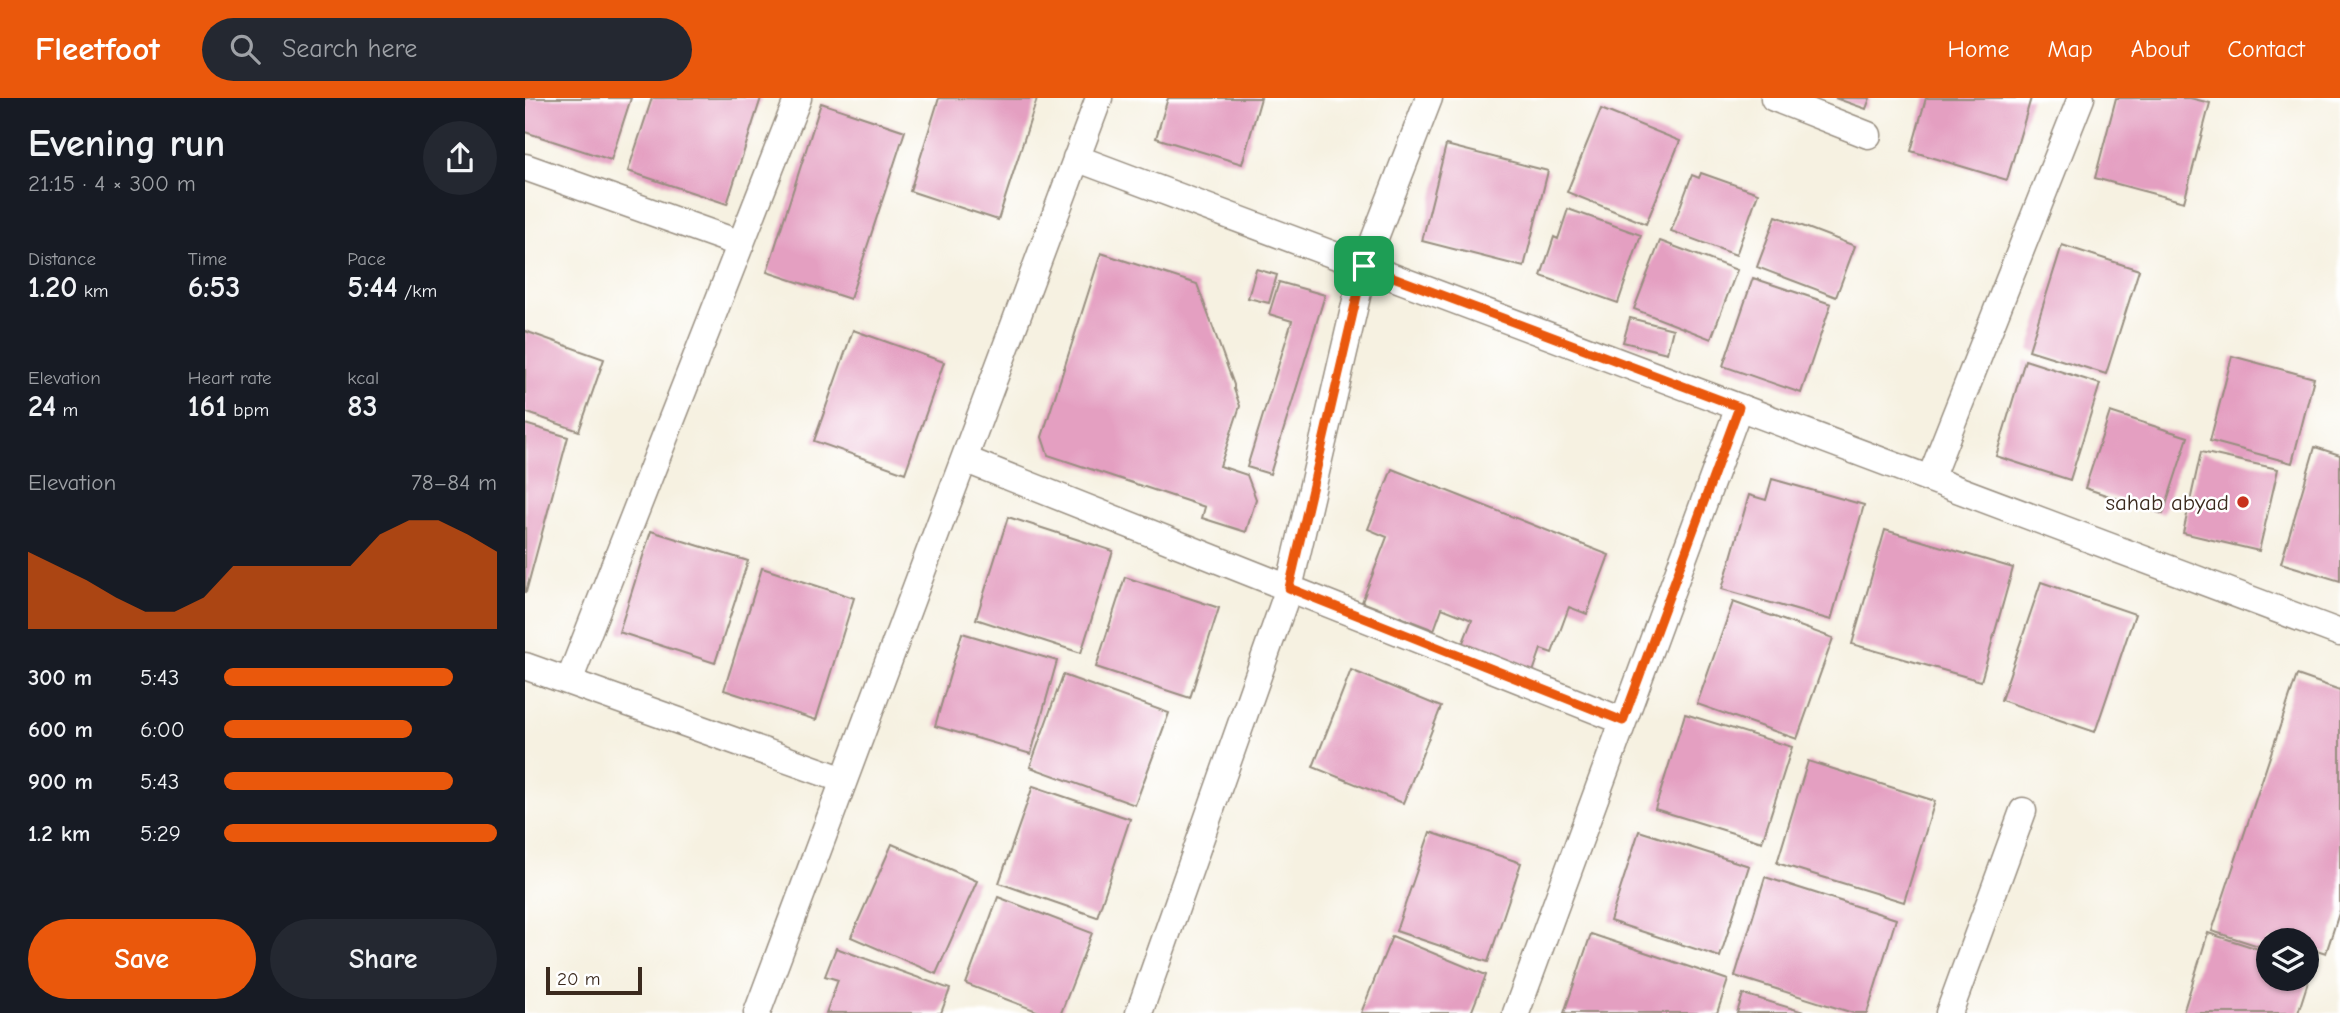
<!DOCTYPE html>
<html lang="en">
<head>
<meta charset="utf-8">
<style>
	body { margin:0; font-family:"Comic Neue",sans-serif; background:#242831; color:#f1f3f6; height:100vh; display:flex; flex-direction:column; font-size:26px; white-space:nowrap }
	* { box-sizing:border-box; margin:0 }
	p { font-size:23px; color:#9ea1a6 }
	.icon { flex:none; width:38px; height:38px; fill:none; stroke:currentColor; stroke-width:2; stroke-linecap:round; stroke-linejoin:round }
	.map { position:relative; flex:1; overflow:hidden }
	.details { display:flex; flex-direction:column; background:#171b24; width:525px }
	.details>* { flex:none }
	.tools { position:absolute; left:1731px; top:830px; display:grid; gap:14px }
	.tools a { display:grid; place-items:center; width:63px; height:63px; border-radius:50%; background:#171b24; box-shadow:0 2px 5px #0004; font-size:35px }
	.scale { position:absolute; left:21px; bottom:18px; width:96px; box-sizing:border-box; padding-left:7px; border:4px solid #3b2a1e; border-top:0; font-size:19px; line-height:24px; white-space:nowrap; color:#3b2a1e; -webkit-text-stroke:5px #fff; paint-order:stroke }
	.pin { position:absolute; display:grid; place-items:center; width:60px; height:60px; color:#fff; margin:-30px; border-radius:14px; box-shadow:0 4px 10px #0006 }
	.round { display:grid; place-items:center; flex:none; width:74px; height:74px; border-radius:37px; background:#242831 }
	.summary { display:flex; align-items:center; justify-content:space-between; height:119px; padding:0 28px }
	h1 { font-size:38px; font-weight:600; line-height:52px }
	.figures { display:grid; grid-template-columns:repeat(3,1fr); gap:10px; height:119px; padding:7px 28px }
	.figures div { display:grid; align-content:center }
	.figures b { font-size:30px; font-weight:600 }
	.figures small { font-size:19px; font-weight:400 }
	.figures p { font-size:19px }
	.chart { height:196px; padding:14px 28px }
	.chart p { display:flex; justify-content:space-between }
	.chart svg { width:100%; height:126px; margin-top:7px; fill:#ea580c; opacity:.7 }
	.primary-button { display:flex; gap:14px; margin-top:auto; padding:14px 28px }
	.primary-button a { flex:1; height:80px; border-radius:42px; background:#ea580c; color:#fff; font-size:28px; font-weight:600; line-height:80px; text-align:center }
	.primary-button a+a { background:#242831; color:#f1f3f6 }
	ul { padding:0 28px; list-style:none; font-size:23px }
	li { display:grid; grid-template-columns:112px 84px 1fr; align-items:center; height:52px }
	li i { height:18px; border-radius:9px; background:#ea580c }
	header { display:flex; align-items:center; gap:42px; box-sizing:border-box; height:98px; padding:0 35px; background:#ea580c; color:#fff }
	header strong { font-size:33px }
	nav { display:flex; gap:38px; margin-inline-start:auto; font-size:24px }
	.search { width:490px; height:63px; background:#242831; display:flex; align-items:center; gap:18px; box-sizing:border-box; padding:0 24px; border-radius:38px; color:#9ea1a6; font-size:26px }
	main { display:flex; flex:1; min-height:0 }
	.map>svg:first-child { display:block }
	.building { fill:#e49fc1 }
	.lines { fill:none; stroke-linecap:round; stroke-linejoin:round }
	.minor-casing { stroke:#988e80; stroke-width:29 }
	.minor { stroke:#fff; stroke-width:26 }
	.route-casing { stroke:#fff; stroke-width:14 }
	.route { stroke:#ea580c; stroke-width:9 }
	.poi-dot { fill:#c8321e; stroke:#fff; stroke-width:2.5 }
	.labels { text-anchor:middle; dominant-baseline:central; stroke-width:5; stroke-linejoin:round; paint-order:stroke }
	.poi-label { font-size:23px; fill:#3b2a1e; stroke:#fff; text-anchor:end }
</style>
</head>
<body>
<header>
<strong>Fleetfoot</strong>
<div class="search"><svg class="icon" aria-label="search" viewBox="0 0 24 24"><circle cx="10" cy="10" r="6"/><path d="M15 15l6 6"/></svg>Search here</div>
<nav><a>Home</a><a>Map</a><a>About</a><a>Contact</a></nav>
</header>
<main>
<section class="details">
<div class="summary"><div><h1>Evening run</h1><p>21:15 · 4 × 300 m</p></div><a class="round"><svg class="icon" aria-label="share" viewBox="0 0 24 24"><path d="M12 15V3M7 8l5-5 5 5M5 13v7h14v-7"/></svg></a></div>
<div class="figures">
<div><p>Distance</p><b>1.20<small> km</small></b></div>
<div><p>Time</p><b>6:53</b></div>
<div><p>Pace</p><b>5:44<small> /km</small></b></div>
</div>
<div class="figures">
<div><p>Elevation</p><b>24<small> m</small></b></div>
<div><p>Heart rate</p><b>161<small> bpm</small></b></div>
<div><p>kcal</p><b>83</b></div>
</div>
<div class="chart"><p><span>Elevation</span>78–84 m</p>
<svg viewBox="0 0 160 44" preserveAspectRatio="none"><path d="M0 44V17L10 22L20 27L30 33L40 38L50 38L60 33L70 22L80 22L90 22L100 22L110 22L120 11L130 6L140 6L150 11L160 17V44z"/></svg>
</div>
<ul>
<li><b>300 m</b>5:43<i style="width:84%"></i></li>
<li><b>600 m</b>6:00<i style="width:69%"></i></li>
<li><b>900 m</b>5:43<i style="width:84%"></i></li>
<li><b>1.2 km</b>5:29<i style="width:100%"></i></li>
</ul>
<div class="primary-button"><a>Save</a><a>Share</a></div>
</section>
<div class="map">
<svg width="1815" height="915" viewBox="0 0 1815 915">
	<rect width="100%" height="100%" fill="#fff"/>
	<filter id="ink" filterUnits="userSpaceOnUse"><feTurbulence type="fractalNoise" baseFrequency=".0143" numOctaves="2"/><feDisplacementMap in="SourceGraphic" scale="14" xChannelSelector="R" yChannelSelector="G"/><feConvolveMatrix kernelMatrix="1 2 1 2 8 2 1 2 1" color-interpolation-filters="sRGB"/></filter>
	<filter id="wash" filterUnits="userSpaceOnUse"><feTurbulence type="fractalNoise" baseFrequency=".00686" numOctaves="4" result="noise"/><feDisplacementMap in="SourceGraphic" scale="28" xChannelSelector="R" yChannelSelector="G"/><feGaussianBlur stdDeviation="1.57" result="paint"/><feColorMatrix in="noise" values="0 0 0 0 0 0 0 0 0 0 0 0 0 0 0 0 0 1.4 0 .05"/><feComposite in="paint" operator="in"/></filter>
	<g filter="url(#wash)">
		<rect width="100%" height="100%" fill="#f6f1e1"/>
		<g id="blocks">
			<path class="building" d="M0 0H106L86 62 0 34Z
				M127 0H236L202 106 103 73Z
				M414 0 512 1 473 122 385 93Z
				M643 0H736L717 66 631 40Z
				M1310 0H1345L1341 11Z
				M1401 0H1506L1482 82 1386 53Z
				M1591 0H1665L1685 5 1659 104 1570 80Z
				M296 5 380 33 325 201 242 174Z
				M1076 11 1155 43 1121 126 1042 94Z
				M921 47 1023 73 999 169 897 143Z
				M1176 75 1233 95 1211 157 1146 133 1167 77 1174 80Z
				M1043 111 1116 137 1093 205 1016 178 1029 139 1033 141Z
				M1251 118 1330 148 1311 199 1232 169Z
				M1135 143 1212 172 1186 241 1109 211Z
				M1537 147 1614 172 1581 276 1504 252Z
				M576 155 672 186 709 287V291L715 308 695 368 722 377 731 401 721 434 677 420 680 409 523 357 517 339Z
				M731 171 752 177 744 205 723 200Z
				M1228 180 1306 206 1276 295 1198 268Z
				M754 184 800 197 745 376 722 369 767 223 744 216Z
				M1105 220 1148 231 1142 255 1098 244Z
				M328 232 419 264 380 375 289 343Z
				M0 233 79 261 54 333 0 314Z
				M1707 258 1789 280 1767 365 1685 343Z
				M1500 262 1575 286 1545 382 1471 358Z
				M1585 314 1663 339 1638 416 1560 390Z
				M0 326 43 339 1 494H0Z
				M1790 349 1815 357V483L1756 465Z
				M1676 354 1753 371 1734 453 1658 435Z
				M867 371 1084 457 1062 516 1044 509 1027 555 1016 551 1008 574 937 547 947 522 917 510 909 532 837 504 862 439 843 431Z
				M1247 381 1339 407 1306 522 1197 491 1224 397 1241 402Z
				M483 419 588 453 556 555 451 521Z
				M1360 432 1488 470 1456 583 1327 546Z
				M126 433 223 463 190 565 94 534Z
				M237 470 329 500 291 622 199 592Z
				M600 479 694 510 665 600 571 569Z
				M1516 484 1610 516 1570 634 1476 602Z
				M1208 504 1308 540 1272 641 1172 606Z
				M437 535 532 563 506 656 410 628Z
				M826 572 916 609 878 705 788 669Z
				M538 577 644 615 610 707 505 669Z
				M1772 577 1815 592V812L1801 855 1782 849V842H1743V851L1687 833Z
				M1160 616 1267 649 1237 744 1130 711Z
				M1283 663 1410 703 1379 804 1252 765Z
				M508 688 605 721 572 819 474 785Z
				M1114 733 1224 768 1195 859 1085 823Z
				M905 734 996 765 963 864 871 833Z
				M367 746 452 783 411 876 326 839Z
				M1240 779 1371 821 1342 915H1328L1210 878Z
				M473 799 567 835 536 915H517L441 886Z
				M1683 835 1743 854V880H1782V866L1788 868 1773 915H1658Z
				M1066 836 1203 882 1192 915H1039Z
				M867 838 961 877 946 915H836Z
				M311 850 425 891 416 915H301L313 882 300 878Z
				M1218 896 1279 914V915H1212Z"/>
		</g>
	</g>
	<g filter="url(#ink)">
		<use href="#blocks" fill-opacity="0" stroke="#988e80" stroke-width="2"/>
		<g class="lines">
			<g class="minor-casing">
				<path id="minor" d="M1249 0 1343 37
					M551 60 1815 535
					M0 69 216 146
					M439 361 1098 623
					M1405 381 1556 0
					M0 568 319 682
					M44 583 273 0
					M232 915 574 0
					M614 915 764 490 839 168 904 0
					M991 915 1214 309
					M1424 915 1498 713"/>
			</g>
			<use href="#minor" class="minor"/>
		</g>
	</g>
	<g class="lines" filter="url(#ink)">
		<g class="route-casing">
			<path id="route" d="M839 168 1214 309 1098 623 764 490Z"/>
		</g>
		<use href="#route" class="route"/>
	</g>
	<circle class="poi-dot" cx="1718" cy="404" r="7"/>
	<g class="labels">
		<g class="poi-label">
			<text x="1704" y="404">sahab abyad</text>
		</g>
	</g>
</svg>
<div class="tools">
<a><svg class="icon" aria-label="layers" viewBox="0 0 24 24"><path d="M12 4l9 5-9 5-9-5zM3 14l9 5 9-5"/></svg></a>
</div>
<div class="scale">20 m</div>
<div class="pin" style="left:839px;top:168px;background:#1e9e55"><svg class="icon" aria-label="arrive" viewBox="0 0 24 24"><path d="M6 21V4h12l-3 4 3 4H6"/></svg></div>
</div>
</main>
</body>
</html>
